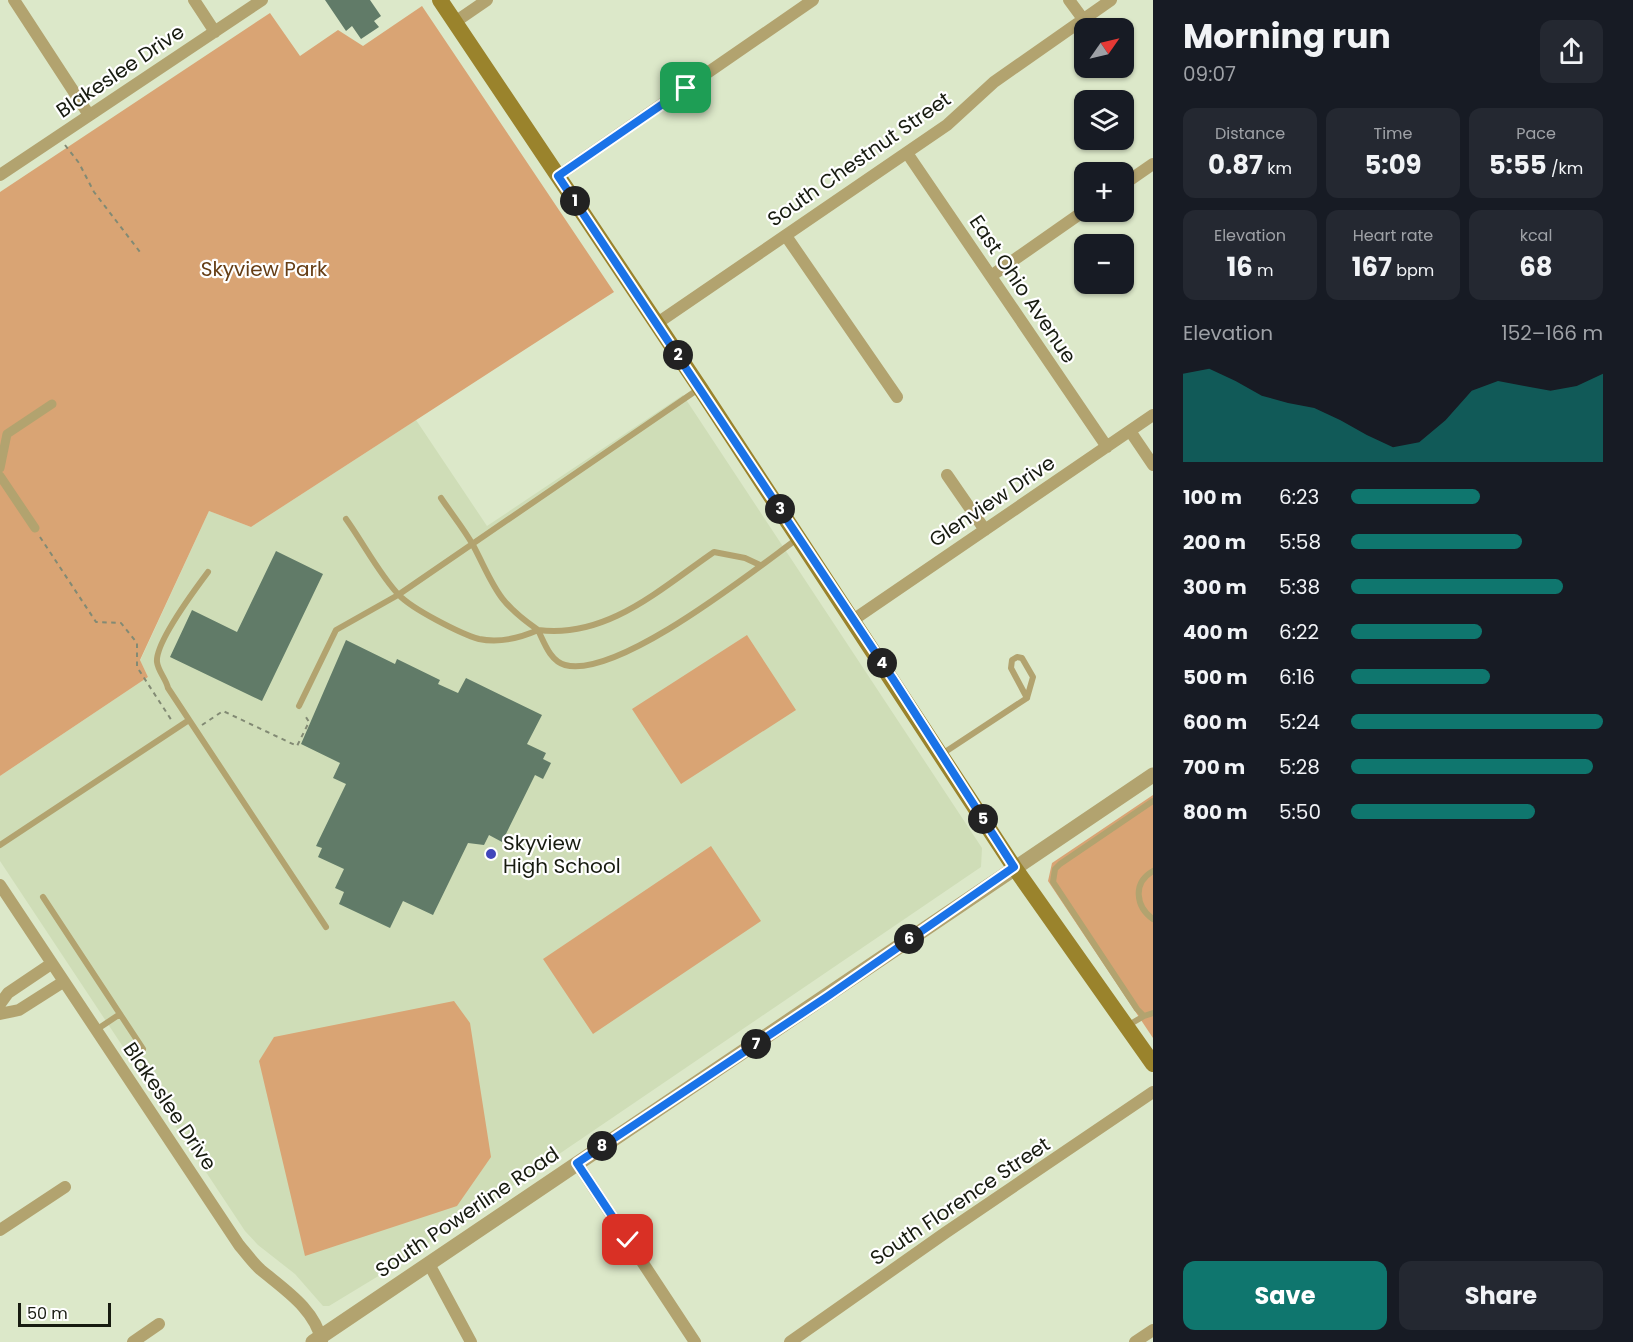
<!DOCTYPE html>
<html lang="en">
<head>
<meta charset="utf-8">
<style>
	body { margin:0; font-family:Poppins,sans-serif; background:#242831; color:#f1f3f6; height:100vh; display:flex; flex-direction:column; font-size:22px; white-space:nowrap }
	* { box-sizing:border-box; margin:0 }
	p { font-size:20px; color:#9ea1a6 }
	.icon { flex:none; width:33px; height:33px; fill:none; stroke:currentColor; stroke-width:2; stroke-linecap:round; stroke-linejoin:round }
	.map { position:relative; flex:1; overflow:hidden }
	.sheet { display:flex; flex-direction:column; background:#171b24; width:480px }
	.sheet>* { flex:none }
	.needle { width:39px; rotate:56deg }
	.buttons { position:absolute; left:1074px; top:18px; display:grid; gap:12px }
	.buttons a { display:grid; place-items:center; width:60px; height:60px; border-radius:12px; background:#171b24; box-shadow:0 2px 4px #0004; font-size:30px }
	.scale { position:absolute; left:18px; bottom:15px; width:93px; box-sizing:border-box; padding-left:6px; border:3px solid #171b10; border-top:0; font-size:16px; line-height:21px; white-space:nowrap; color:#171b10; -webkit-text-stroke:4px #fff; paint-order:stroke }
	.pin { position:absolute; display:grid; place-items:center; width:51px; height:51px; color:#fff; margin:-26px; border-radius:12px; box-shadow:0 3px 9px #0006 }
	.km { position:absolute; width:30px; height:30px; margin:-15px; border-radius:50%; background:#222; color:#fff; font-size:16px; line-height:30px; text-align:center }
	.round { display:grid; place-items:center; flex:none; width:63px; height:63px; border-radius:12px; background:#242831 }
	.headline { display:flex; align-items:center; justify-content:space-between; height:102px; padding:0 30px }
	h1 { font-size:33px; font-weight:700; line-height:45px }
	.figures { display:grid; grid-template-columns:repeat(3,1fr); gap:9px; height:102px; padding:6px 30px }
	.figures div { display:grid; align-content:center; border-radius:12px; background:#242831; text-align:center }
	.figures b { font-size:26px; font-weight:700 }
	.figures small { font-size:16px; font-weight:400 }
	.figures p { font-size:16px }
	.chart { height:168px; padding:12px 30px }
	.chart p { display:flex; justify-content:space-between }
	.chart svg { width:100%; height:108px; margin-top:6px; fill:#0f766e; opacity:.7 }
	.button { display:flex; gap:12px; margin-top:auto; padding:12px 30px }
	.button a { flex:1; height:69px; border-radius:12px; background:#0f766e; color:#fff; font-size:24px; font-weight:700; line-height:69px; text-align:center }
	.button a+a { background:#242831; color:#f1f3f6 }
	ul { padding:0 30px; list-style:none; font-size:20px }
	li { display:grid; grid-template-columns:96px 72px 1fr; align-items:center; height:45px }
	li i { height:15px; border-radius:8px; background:#0f766e }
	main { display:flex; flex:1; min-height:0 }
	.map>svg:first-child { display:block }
	.built { fill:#cfddb7 }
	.green { fill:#d9a474 }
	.building { fill:#617b68 }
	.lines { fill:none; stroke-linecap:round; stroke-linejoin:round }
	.path { stroke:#828a74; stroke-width:2; stroke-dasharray:4.5 4.5; stroke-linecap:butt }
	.service { stroke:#b2a36f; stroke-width:6 }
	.pedestrian { stroke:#b2a36f; stroke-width:9 }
	.minor { stroke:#b2a36f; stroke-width:12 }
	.tertiary { stroke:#b2a36f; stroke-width:15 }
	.secondary { stroke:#9a832c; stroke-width:16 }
	.route-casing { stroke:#fff; stroke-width:12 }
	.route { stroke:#1a73e8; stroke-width:8 }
	.poi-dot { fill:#4146bb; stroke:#fff; stroke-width:2 }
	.labels { text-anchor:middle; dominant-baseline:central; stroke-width:4.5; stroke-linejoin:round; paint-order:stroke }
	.street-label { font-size:20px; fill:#171b10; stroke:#fff }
	.park-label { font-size:20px; fill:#663e16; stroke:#fff }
	.poi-label { font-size:20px; fill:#171b10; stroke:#fff; text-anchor:start }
</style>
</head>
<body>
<main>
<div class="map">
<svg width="1153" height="1342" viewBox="0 0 1153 1342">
	<rect width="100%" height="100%" fill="#dce8c9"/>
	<path class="built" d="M683 395 982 848 981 867 390 1269 329 1306H323L295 1274 258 1245 245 1231 0 861V776L148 677 140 661 209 511 251 527 416 420 487 526Z"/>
	<path class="green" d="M422 6 614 292 251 527 209 511 140 660 148 677 0 776V192L270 13 300 56 338 30 363 46Z
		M747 635 796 710 681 784 632 709Z
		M1153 795V1038L1048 881 1052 863Z
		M711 846 761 921 593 1034 543 959Z
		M454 1001 470 1023 491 1157 457 1206 305 1256 259 1061 274 1037Z"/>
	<path class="building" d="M325 0H370L381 16 374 21 379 27 361 39 352 26 346 31Z
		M276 551 323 574 262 701 170 657 192 610 237 632Z
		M346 640 395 664 397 659 440 680 438 684 458 693 466 678 542 715 527 744 546 753 543 759 551 763 543 779 535 775 502 842 489 835 484 845 468 843 433 915 403 901 390 928 339 904 344 892 335 888 344 869 318 857 322 848 316 846 346 784 333 778 340 763 301 744Z"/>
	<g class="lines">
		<path class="path" d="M65 145 79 163 94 192 140 252
			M40 537 96 622 121 623 137 643V667L172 721
			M202 725 223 711 297 746 309 722 304 714"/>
		<path class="service" d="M346 519C362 541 381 577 399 595 412 609 461 634 479 639 499 643 520 638 538 630 496 601 495 587 473 545 464 529 451 513 441 498
			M208 572C196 588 155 643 157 662 158 671 166 679 168 688L326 927
			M538 630C544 642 550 661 565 665 618 679 753 571 797 539
			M538 630C607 639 660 589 714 552L745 558 760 565
			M1017 657 1022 658 1033 677 1027 698 1011 668 1012 660Z
			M299 706 336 630 398 595 700 388
			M942 754 1027 698
			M1153 801 1060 864 1055 869 1053 882 1137 1009 1144 1016 1153 1013
			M0 845 189 720
			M1153 871C1132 883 1136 907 1153 919
			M43 897 143 1049
			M1127 1026 1144 1016
			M96 1030 120 1014"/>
		<path class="pedestrian" d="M0 468 7 434 52 404
			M0 476 35 528"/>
		<path class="minor" d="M14 0 89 115
			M194 0 215 32
			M1069 0 1083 19
			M455 22 487 0
			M907 153 1107 447
			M0 175 262 0
			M558 176 813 0
			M1124 184 1153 164
			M786 236 897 397
			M991 276 1084 211
			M656 324 947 125 994 82 1111 0
			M1130 431 1153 465
			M947 475 985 530
			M853 620 1153 415
			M0 885 239 1245C246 1253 253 1263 261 1270 285 1290 315 1309 322 1342
			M0 1004 8 993 51 964
			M0 1014 19 1010 63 982
			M577 1163 695 1342
			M0 1230 65 1187
			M429 1264 471 1342
			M133 1342 159 1324
			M790 1342 945 1233 1153 1092
			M1135 1342 1153 1330"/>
		<path class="tertiary" d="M313 1342 1153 775"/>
		<path class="secondary" d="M440 0 700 388 1014 867 1153 1064"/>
	</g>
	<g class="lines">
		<g class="route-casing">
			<path id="route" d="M628 1240 577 1163 828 996 1014 867 893 679 558 176 686 88"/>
		</g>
		<use href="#route" class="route"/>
	</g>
	<circle class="poi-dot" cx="491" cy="854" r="6"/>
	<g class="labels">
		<g class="street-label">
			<text transform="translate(120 71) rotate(-34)">Blakeslee Drive</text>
			<text transform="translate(859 159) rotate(-35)">South Chestnut Street</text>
			<text transform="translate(1023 289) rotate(56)">East Ohio Avenue</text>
			<text transform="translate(992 501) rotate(-34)">Glenview Drive</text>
			<text transform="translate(170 1106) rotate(56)">Blakeslee Drive</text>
			<text transform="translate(960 1201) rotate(-34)">South Florence Street</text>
			<text transform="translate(467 1212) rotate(-34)">South Powerline Road</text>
		</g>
		<g class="park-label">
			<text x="264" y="269">Skyview Park</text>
		</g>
		<g class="poi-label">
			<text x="503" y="843">Skyview<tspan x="503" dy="23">High School</tspan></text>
		</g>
	</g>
</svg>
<div class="buttons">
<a><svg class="needle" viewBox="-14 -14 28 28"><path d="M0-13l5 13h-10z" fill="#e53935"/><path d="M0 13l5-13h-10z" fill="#9ea1a6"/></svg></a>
<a><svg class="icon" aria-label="layers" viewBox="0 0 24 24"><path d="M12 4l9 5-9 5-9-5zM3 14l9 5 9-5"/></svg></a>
<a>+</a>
<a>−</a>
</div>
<div class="scale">50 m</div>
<div class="pin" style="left:686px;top:88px;background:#1e9e55"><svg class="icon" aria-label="arrive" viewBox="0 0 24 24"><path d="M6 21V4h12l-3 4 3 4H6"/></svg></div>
<div class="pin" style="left:628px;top:1240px;background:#d93025"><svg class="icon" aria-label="check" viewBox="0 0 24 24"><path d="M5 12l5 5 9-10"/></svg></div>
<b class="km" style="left:575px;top:201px">1</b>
<b class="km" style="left:678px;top:355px">2</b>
<b class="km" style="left:780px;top:509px">3</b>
<b class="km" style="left:882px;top:663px">4</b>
<b class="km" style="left:983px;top:819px">5</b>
<b class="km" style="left:909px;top:939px">6</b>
<b class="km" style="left:756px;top:1044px">7</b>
<b class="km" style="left:602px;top:1146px">8</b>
</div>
<section class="sheet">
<div class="headline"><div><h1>Morning run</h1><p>09:07</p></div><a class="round"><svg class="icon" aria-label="share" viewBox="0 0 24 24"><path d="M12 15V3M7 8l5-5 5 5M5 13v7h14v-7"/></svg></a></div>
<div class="figures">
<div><p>Distance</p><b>0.87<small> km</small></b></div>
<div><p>Time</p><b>5:09</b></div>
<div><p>Pace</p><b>5:55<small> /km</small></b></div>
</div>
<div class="figures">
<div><p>Elevation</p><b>16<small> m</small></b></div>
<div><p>Heart rate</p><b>167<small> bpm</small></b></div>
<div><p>kcal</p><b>68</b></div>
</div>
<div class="chart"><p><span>Elevation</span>152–166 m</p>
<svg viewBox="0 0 160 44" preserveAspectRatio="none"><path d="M0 44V8L10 6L20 11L30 17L40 20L50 22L60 27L70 33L80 38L90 36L100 27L110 15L120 11L130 13L140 15L150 13L160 8V44z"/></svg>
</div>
<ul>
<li><b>100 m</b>6:23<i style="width:51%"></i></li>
<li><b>200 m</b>5:58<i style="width:68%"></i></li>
<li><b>300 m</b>5:38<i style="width:84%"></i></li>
<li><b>400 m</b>6:22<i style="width:52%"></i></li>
<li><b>500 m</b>6:16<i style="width:55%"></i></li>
<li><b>600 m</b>5:24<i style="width:100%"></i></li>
<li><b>700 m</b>5:28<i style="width:96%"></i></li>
<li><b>800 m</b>5:50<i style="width:73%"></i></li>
</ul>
<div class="button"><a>Save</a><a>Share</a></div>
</section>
</main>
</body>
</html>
